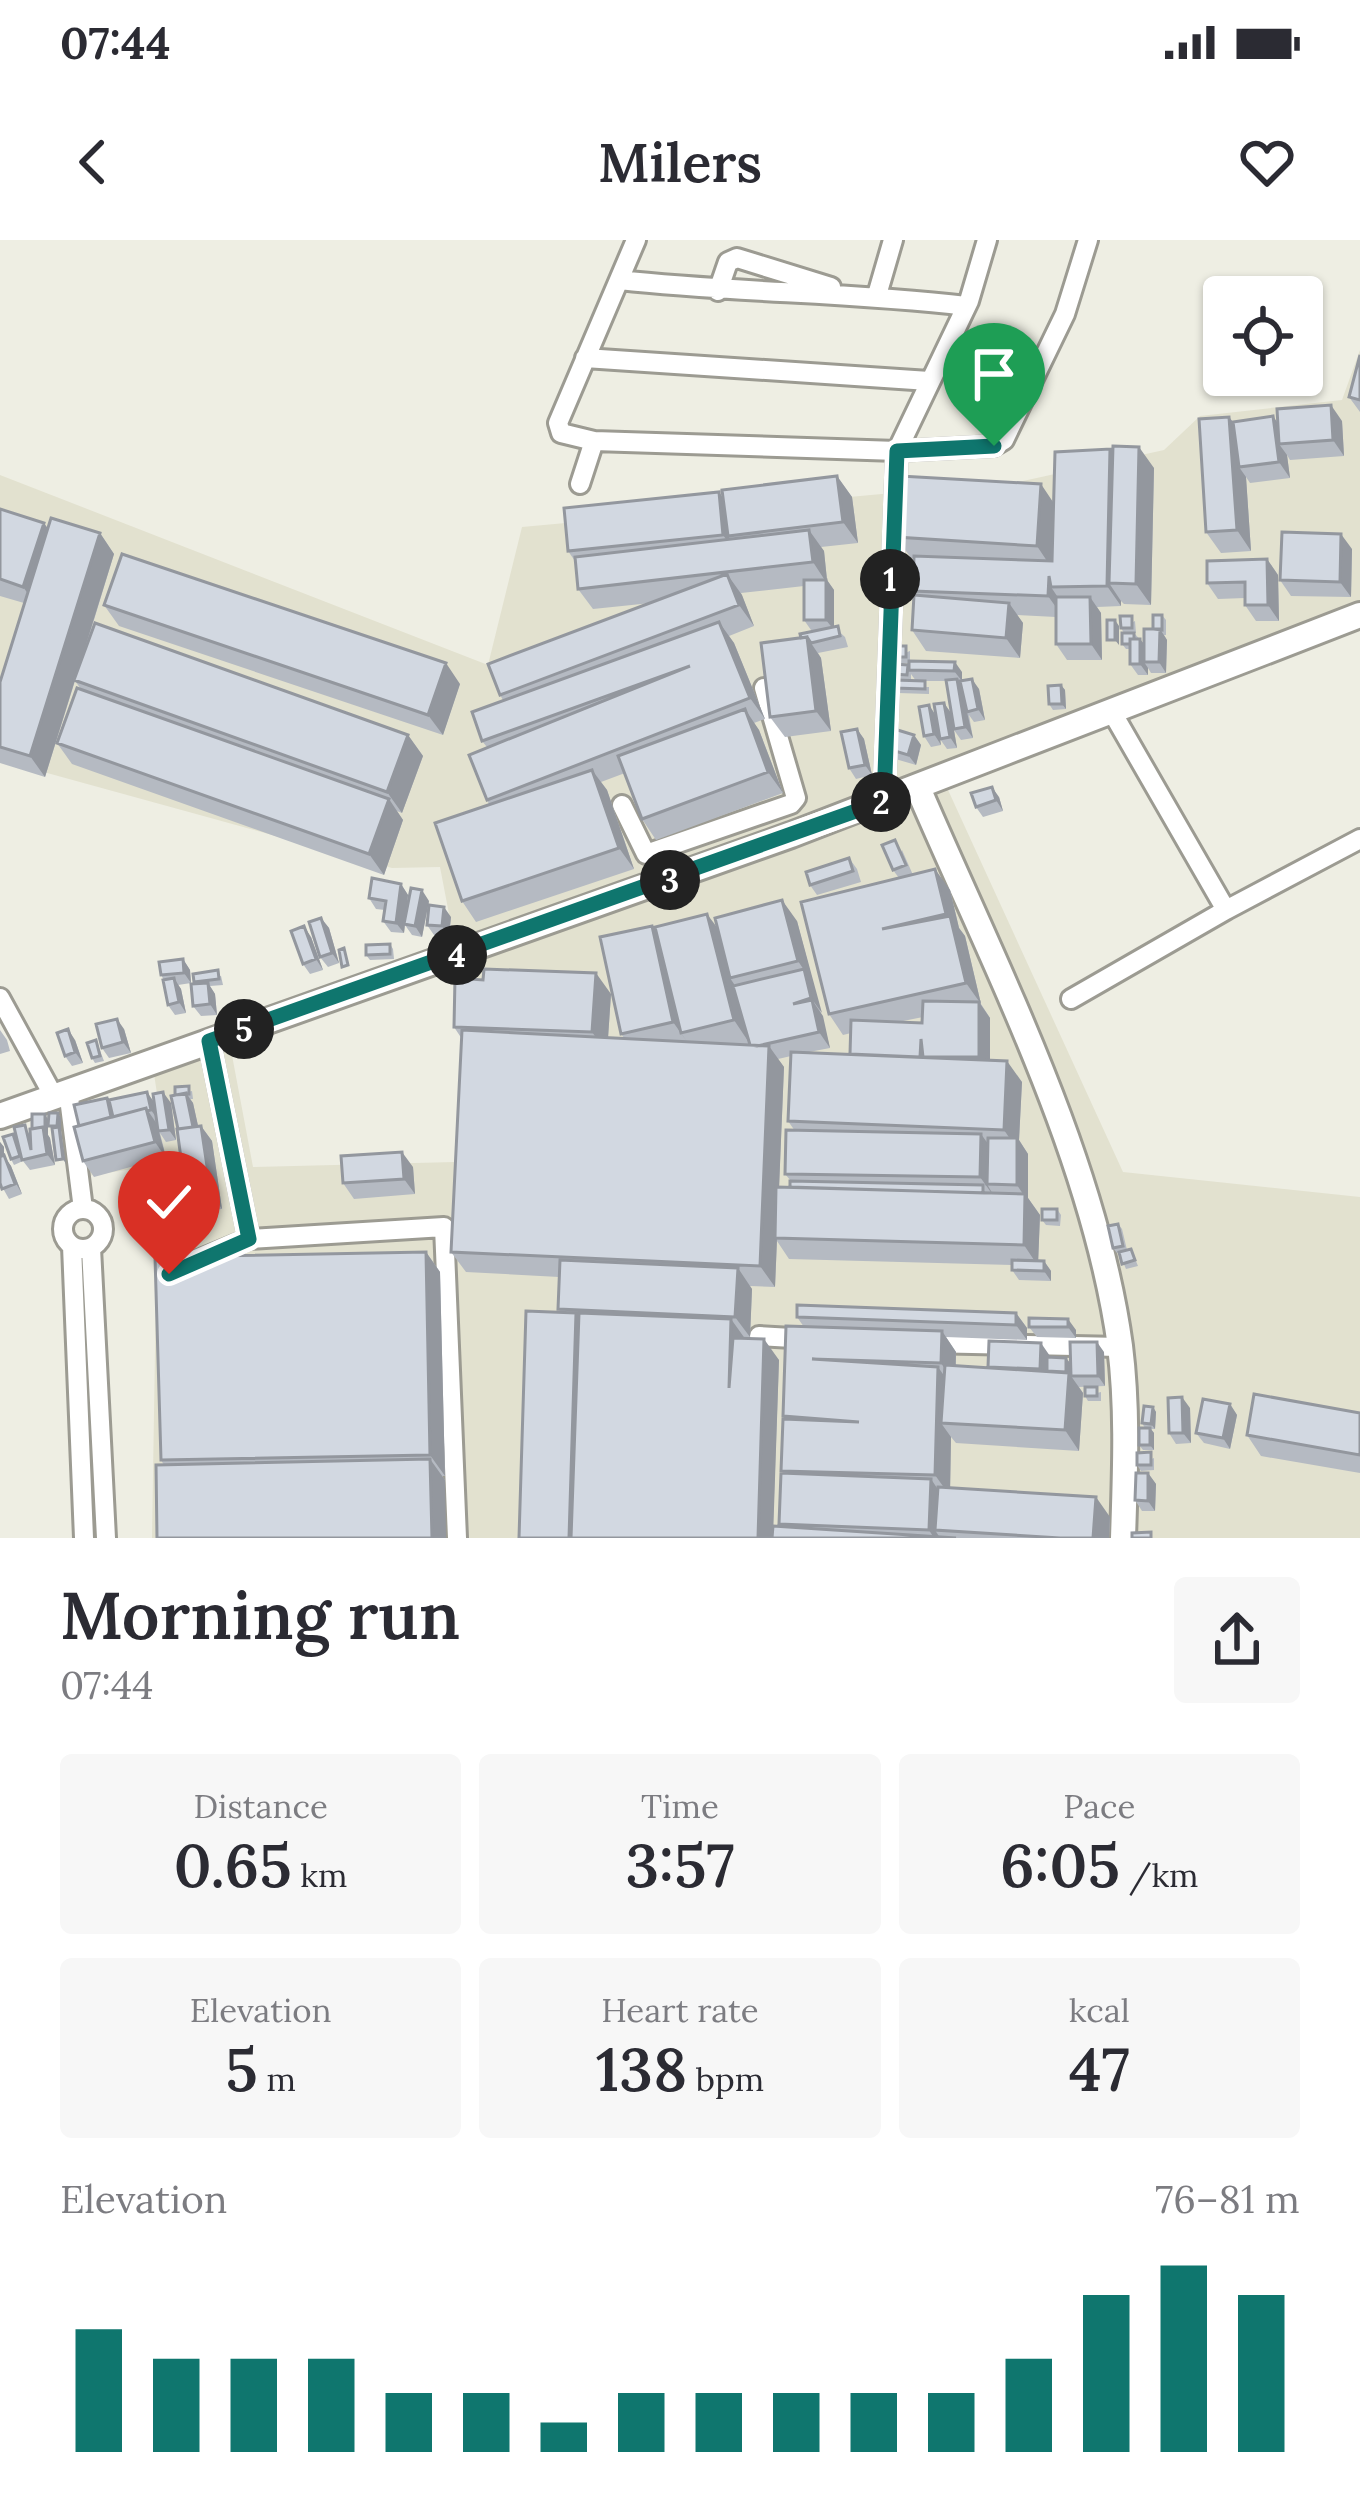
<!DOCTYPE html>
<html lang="en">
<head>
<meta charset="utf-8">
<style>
	body { margin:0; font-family:Lora,serif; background:#f7f7f7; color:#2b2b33; height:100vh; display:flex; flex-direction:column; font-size:45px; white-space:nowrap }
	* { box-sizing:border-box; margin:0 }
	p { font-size:39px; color:#7c7c81 }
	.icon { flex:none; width:66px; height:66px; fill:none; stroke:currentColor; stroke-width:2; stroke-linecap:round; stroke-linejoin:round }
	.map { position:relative; height:1298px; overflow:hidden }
	.drawer { display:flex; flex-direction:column; background:#fff; flex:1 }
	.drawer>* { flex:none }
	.fabs { position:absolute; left:1203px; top:36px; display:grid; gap:24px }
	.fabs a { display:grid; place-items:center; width:120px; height:120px; border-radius:12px; background:#fff; box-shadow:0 3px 9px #0004; font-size:60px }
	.pin { position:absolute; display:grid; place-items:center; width:102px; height:102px; color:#fff; margin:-123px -51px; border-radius:50% 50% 50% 0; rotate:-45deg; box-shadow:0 0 12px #0007 }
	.pin .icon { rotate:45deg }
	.km { position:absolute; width:60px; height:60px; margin:-30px; border-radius:50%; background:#222; color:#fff; font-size:33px; line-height:60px; text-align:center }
	.round { display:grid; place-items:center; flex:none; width:126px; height:126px; border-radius:12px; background:#f7f7f7 }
	.headline { display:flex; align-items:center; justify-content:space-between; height:204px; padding:0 60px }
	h1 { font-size:66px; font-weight:600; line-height:90px }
	.metrics { display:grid; grid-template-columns:repeat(3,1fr); gap:18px; height:204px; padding:12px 60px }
	.metrics div { display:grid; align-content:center; border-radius:12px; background:#f7f7f7; text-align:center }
	.metrics b { font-size:60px; font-weight:600 }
	.metrics small { font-size:33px; font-weight:400 }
	.metrics p { font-size:33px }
	.chart { height:336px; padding:24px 60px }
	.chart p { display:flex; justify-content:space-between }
	.chart svg { width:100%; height:216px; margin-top:12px; stroke:#0f766e; stroke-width:6 }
	.status { display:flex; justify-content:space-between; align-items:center; height:84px; padding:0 60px; background:#fff; direction:ltr }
	.status svg { height:33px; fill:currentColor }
	header { display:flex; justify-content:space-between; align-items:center; height:156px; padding:0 60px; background:#fff; font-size:54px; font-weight:600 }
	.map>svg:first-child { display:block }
	.built { fill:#e2e1cf }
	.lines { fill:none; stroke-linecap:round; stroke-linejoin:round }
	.minor-casing { stroke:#9c9b92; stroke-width:24 }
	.major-casing { stroke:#9c9b92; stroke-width:30 }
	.minor { stroke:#fff; stroke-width:18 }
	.major { stroke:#fff; stroke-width:24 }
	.wall { fill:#b5bac2; fill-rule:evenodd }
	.shaded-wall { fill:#93979e }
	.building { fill:#d2d8e1; stroke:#93979e; stroke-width:3 }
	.route-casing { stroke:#fff; stroke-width:24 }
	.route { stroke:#0f766e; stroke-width:15 }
</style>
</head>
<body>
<div class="status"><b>07:44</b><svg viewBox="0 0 49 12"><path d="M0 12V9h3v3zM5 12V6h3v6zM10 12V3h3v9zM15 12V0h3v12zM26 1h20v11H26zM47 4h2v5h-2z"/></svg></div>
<header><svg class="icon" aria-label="back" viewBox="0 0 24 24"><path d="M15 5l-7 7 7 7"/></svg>Milers<svg class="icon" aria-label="heart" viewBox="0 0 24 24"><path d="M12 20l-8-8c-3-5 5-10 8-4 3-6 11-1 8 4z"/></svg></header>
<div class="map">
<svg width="1360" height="1298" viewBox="0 0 1360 1298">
	<rect width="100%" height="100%" fill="#eeeee3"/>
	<path class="built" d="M1360 110V374L943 539 1123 932 1360 957V1298H152L158 925 88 936 77 869 158 860 152 821 228 794 253 927 455 922 468 773 440 627 392 628 0 520V235L488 425 522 287 1023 241 1164 210 1200 176 1342 160Z"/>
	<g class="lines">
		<g class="minor-casing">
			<path id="minor" d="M636 0 558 183 561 193 594 201 897 211 994 206 1004 200 1065 74 1088 0
				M620 40C735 53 851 52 966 66
				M718 51 728 22 737 18 831 47
				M877 55 893 0
				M585 118 929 141
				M580 244 594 201
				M884 561 897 211 969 61 987 0
				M622 565 646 614 791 564 796 558 764 448
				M1226 670 1360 599
				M0 758 53 855
				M1071 759 1226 670 1112 472
				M209 801 249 999
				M68 850 83 969
				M63 989a20 20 0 1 1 40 0a20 20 0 1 1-40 0Z
				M72 1006 84 1298
				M91 1008 106 1298
				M191 1023 249 999 444 987 457 1298
				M759 1096 809 1099
				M926 1103 1120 1107"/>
		</g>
		<g class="major-casing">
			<path id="major" d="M918 548C993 723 1094 916 1120 1106 1128 1170 1125 1234 1123 1298
				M0 876 791 595 1360 375"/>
		</g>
		<use href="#minor" class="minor"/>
		<use href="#major" class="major"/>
	</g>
	<path class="wall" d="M1360 115V172L1349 157Z
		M1229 177 1233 182 1278 183 1342 181 1344 216 1290 220 1287 215 1290 238 1250 243 1246 237 1251 311 1221 313 1206 292Z
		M1110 209 1112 213 1154 228 1151 365 1124 364 1121 361V366L1097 367 1101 373 1102 420H1067L1056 404V377L1017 375 1023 383 1020 418 926 411 912 390 916 355 913 351 914 318H911L896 297 1053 262Z
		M837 236 852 257 858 303 821 307 824 311 827 340 834 350V387L845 397 848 407 818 413 821 418 831 491 785 497 770 477 801 398 819 390H811L804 380V346L741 353 754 386 729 396 734 403 765 479 754 483 759 490 783 553 656 600 642 579 625 533 601 542 607 550 634 629 476 682 462 661 489 564 487 560V507L482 501 503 460 500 455 651 363 593 369 578 349 575 321 568 311 719 252 723 258Z
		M0 269 44 283 48 289 100 293 114 314 80 426 408 495 423 516 402 573 397 571 403 580 384 635 72 524 57 503 81 449 75 441 45 537 0 523V442L24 363 0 356Z
		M1352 309 1351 357 1291 356 1280 340Z
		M1267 319 1278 335 1279 381H1256L1245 365V358L1218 359 1207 343Z
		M104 365 460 444 443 495 119 386Z
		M1162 375 1166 380V395H1164L1167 400 1166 433H1151L1148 428V435H1138L1130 424V409H1126L1122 404 1124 393 1121 388 1135 381 1136 393H1134L1144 404Z
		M910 411V421L962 432V441L979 449 985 480 974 482 969 475 973 498 961 500 954 490 957 508 947 509 940 499 941 505 931 507 924 496 929 465 935 474 944 463 951 473 946 441H916L911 434V440L897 439 894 434 909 423H899L895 417Z
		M1061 445 1065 450 1066 469 1053 470 1049 464Z
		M929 447V454L898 453 894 448Z
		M857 489 864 499 872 535 856 539 849 528Z
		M914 495 921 505 916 525 892 518 885 508Z
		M999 557 1003 571 983 577 976 567Z
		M902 610 913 635 950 650 959 688 965 696 981 764 990 778V820L1022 842 1019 900 1028 914V958L1040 975 1038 1021H1044L1051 1031V1041L1019 1040 1012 1030V1025L789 1019 777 1001 775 1047 750 1046 752 1049 750 1097H743L779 1120 773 1286 781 1287 779 1284 783 1233 781 1231 785 1179 783 1176 804 1087 797 1077 1016 1073 1027 1088V1100L946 1097 956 1112V1125L988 1128 1051 1117 1066 1118 1071 1124 1104 1112 1105 1146 1079 1147 1083 1153 1079 1211 956 1203 951 1197 950 1247 1110 1277 1109 1298H519L561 1072 558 1069 559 1037 466 1032 451 1012 462 799 454 787 611 754 608 798 625 799 621 794 652 686 656 691 797 681 830 808 809 812 850 814 851 793 843 795 829 774 899 638 893 630ZM923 777 922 783 898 782ZM791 816 788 881 795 891 785 934 791 941 790 947H779L784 827 778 819Z
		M849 618 857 629 861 642 817 655 810 645Z
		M401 644 408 655 405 679 429 661 422 697 412 695 405 685 404 693 391 692 383 681 385 670 376 669 369 658Z
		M451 677 449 697 434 695 427 685Z
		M321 678 329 688 339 723 328 727 320 717Z
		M311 697 323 730 310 734 303 724Z
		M390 704 393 709 394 719 370 720 366 715Z
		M183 719 190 730 191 743 178 745 181 749 186 773 175 775 168 765 164 740 161 735Z
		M221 736 223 745 210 746 215 754 217 775 201 776 193 766 194 742Z
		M124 789 131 813 109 818 102 808Z
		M0 790 7 800 10 811 0 814Z
		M75 800 83 823 72 826 65 816Z
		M96 800 104 821 95 823 92 818Z
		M192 851 193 859H190L193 863 198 886H201L212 901 222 969 196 972 198 983 176 987 165 971 156 920 94 937 83 921 79 886 107 858 110 863H171L176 900 166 902 160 893 166 917 181 920 178 889 171 856Z
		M45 874 48 880V895L50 898 55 925 30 930 23 921 14 925 11 919 13 894 16 899 30 892Z
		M0 902 4 907V916L11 926 22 954 9 959 0 943Z
		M413 927 415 954 354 959 343 943Z
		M1057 969 1061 975 1060 986 1046 985 1042 980Z
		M1118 984 1122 989 1127 1010 1131 1009 1138 1026 1126 1029 1119 1013H1117L1113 1008Z
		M426 1012 440 1032 445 1236H442L445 1240 164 1225 161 1220Z
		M1029 1078 1076 1090V1098L1037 1097 1029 1087Z
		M1101 1152V1161H1088L1085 1156Z
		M1230 1164 1237 1175 1230 1209 1204 1203 1196 1193Z
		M1153 1167 1156 1172 1155 1189H1151L1154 1193V1210H1143L1139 1205 1145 1188 1142 1183Z
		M1190 1168 1191 1203 1176 1204 1169 1193Z
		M1360 1173V1233L1261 1216 1247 1195Z
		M1154 1218V1230L1141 1231 1137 1225Z
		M1148 1233 1156 1244 1155 1271H1142L1135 1260Z"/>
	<path class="shaded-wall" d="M1331 165 1342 181 1344 216 1333 200Z
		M1273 176 1284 192 1279 204 1287 215 1290 238 1279 222Z
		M1229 177 1244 197 1239 227 1246 237 1251 311 1237 290Z
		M1139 207 1154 228 1151 365 1136 344Z
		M1110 209 1124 230 1109 343 1121 361V366L1107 346Z
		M837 236 852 257 858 303 843 282Z
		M1041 244 1055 265 1051 327 1037 306Z
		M719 252 733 273 728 296 737 309 738 316 723 295Z
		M44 283 58 304 38 367 23 347Z
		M809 290 824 311 827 340 834 350V390L826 380V342L813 322Z
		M100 293 114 314 45 537 30 516Z
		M1341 294 1352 309 1351 357 1340 342Z
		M1267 319 1278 335 1279 381 1268 365Z
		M727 334 742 355 754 386 739 365Z
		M1049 336 1051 347 1063 365V377L1048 356Z
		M1090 357 1101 373 1102 420 1091 404Z
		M1009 363 1023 383 1020 418 1006 398Z
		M1115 380 1119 386V405L1115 400Z
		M719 382 734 403 765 479 750 458Z
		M1160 389 1167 400 1166 433 1159 422Z
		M807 397 821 418 831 491 816 471Z
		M1140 399 1148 409 1144 422 1148 428V435L1140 424Z
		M955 422 962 432V441L954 431Z
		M446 423 460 444 443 495 428 475Z
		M957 439 965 449 967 472 973 498 965 487Z
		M972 439 979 449 985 480 978 469Z
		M1061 445 1065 450 1066 469 1062 464Z
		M944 463 951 473 957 508 950 497Z
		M929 465 936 476 941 505 934 494Z
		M745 469 759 490 783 553 768 532Z
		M857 489 864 499 872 535 865 525Z
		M408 495 423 516 402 573 387 552Z
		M914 495 921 505 916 525 908 515Z
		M592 530 607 550 634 629 619 608Z
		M992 547 999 557 1003 571 996 560Z
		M389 559 403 580 384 635 369 614Z
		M935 629 950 650 959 688 965 696 981 764 966 743 952 682 946 674Z
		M401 644 408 655 404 693 396 683Z
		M422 650 429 661 422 697 415 686Z
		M782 660 797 681 822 773 811 758 804 730 798 721Z
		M444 667 451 677 449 697 442 686Z
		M707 674 722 694 730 738 734 744 748 801 734 780Z
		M321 678 329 688 339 723 332 713Z
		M304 686 311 697 323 730 316 719Z
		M652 686 667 707 681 793 688 803 673 782Z
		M183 719 190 730 191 743 184 733Z
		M596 733 611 754 607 813 592 792Z
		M174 738 181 749 186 773 179 762Z
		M208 743 215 754 217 775 210 764Z
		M812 760 823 776 830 808 819 792Z
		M979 762 990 778V833L979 817Z
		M117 779 124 789 131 813 123 802Z
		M68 789 75 800 83 823 75 812Z
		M769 806 784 827 775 1047 760 1026Z
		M1007 821 1022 842 1019 900 1028 914V958L1040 975 1038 1026 1024 1005 1025 957 1017 945V909L1004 890Z
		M147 852 154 862 158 880 151 870Z
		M163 852 171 863 176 900 169 890Z
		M186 853 193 863 201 899 193 889Z
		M146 868 157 884 166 918 155 902Z
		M58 873 61 878V890L66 924 63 919 57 886Z
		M45 874 48 880V895L50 898 55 925 47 914 43 887Z
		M201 886 212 901 222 969 211 953Z
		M981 894 996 915 987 944 995 958 980 937Z
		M0 902 4 907V916L11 926 22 954 0 915Z
		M402 912 413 927 415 954 404 939Z
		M185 957 196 972 198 983 187 967Z
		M426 1012 440 1032 445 1236 430 1215Z
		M1044 1021 1051 1031V1041L1044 1031Z
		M738 1028 752 1049 750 1097 735 1077Z
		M576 1073 590 1094 584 1298H569Z
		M1016 1073 1027 1088V1100L1016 1085Z
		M731 1079 746 1100 729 1148Z
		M1068 1079 1076 1090V1098L1068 1087Z
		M942 1091 956 1112 955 1144 941 1123Z
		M764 1099 779 1120 773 1298H758Z
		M1097 1102 1104 1112 1105 1146 1098 1136Z
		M1041 1103 1052 1119 1051 1144 1040 1129Z
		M1066 1118 1074 1128 1071 1136 1083 1153 1079 1211 1065 1190Z
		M938 1127 952 1147 941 1183 951 1197 950 1256 935 1235Z
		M1182 1157 1190 1168 1191 1203 1183 1193Z
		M1230 1164 1237 1175 1230 1209 1223 1198Z
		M1153 1167 1156 1172 1155 1189 1151 1184Z
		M1150 1188 1154 1193V1210L1150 1205Z
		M430 1219 445 1240 446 1298H432Z
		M1148 1233 1156 1244 1155 1271 1148 1261Z
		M931 1239 945 1260 935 1290 940 1298H934L929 1290Z
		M1096 1257 1110 1277 1109 1298H1093Z"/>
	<path class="building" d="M1360 115V160L1349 157Z
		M1331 165 1333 200 1279 204 1277 169Z
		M1273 176 1279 222 1239 227 1233 182Z
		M1229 177 1237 290 1206 292 1199 179Z
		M1113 206 1139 207 1136 344 1109 343Z
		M1110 209 1107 346 1051 347 1049 336 1048 356 913 351 914 316 1052 321 1055 212Z
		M837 236 843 282 728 296 722 250Z
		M900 236 1041 244 1037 306 896 297Z
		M719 252 723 295 568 311 564 268Z
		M0 269 44 283 23 347 0 339Z
		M51 278 100 293 30 516 0 507V442Z
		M809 290 813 322 578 349 575 317Z
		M1282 292 1341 294 1340 342 1280 340Z
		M122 314 446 423 428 475 104 365Z
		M1267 319 1268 365H1245V342L1207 343V321Z
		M727 334 739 365 500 455 488 424Z
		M804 340H826V380H804Z
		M914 355 1009 363 1006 398 912 390Z
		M1056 357H1090L1091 404H1056Z
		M1153 375H1162V390L1153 389Z
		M1120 376H1132V388H1121Z
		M1107 380H1115V400H1107Z
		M719 382 750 458 487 560 469 515 690 426 482 501 472 472Z
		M95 383 408 495 387 552 74 440Z
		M838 386 840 396 811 403 807 397 801 398 800 394Z
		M1144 389H1160L1159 422H1144Z
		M1122 393H1134V399H1130V404H1122Z
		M807 397 816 471 770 477 761 403Z
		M1130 399H1140V424H1130Z
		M895 406H906V417H895Z
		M909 421 955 422 954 431 909 430Z
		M894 424 908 425 907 435 894 434Z
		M957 439 965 487 954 489 946 440Z
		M972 439 978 469 967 472 960 441Z
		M894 440 925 441V449L894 448Z
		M1061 445 1062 464H1049L1048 446Z
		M77 448 389 559 369 614 57 503Z
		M944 463 950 497 940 499 934 464Z
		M929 465 934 494 924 496 919 467Z
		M745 469 768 532 642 579 618 516Z
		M891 488 914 495 908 515 885 508Z
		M857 489 865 525 849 528 841 492Z
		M592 530 619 608 462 661 435 583Z
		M992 547 996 560 976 567 971 553Z
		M895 600 906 625 893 630 882 605Z
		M849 618 853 631 810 645 806 632Z
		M935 629 946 674 882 689 950 676 966 743 829 774 801 662Z
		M372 638 401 644 396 683 383 681 386 661 369 658Z
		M411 648 422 650 415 686 404 684Z
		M782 660 798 721 730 738 715 678Z
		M429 665 444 667 442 686 427 685Z
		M707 674 734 780 681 793 655 687Z
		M321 678 332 713 320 717 309 682Z
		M304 686 316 719 303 724 291 691Z
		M652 686 673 782 621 794 600 697Z
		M390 704V714L366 715V705Z
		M344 708 348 725 342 727 339 710Z
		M183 719 184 733 161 735 159 722Z
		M484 729 596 733 592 792 454 787 455 738 483 740Z
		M804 729 811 758 793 764 812 760 819 792 757 806 750 805 733 746Z
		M218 730 219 739 194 742 193 734Z
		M174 738 179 762 168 765 163 740Z
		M208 743 210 764 193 766 191 744Z
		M923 761 979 762V817H923L921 799 920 817 850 814 851 780 922 783Z
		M117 779 123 802 102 808 96 784Z
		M68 789 75 812 65 816 57 793Z
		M462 790 769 806 760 1026 451 1012Z
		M96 800 100 816 92 818 87 803Z
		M791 812 1007 821 1004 890 788 881Z
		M189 846V854L175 855V847Z
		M147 852 151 870 147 871 146 868 113 877 109 860Z
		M163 852 169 890 158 891 153 854Z
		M186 853 193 887 178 889 171 856Z
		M107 858 111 877 79 886 74 865Z
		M146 868 155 902 83 921 74 887Z
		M49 873H58L57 886H48Z
		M32 874H45V890L43 887 32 889Z
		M25 885 31 910 30 889 43 887 47 914 22 920 14 887Z
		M201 886 211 953 185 957 187 967 165 971 155 919 177 915 184 940 177 889Z
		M59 887 63 919 56 920 52 888Z
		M786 890 981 894 980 937 785 934Z
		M13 894 20 916 11 919 3 897Z
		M988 898H1017V945L987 944Z
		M402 912 404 939 343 943 341 916Z
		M4 915 15 944 2 949 0 943V917Z
		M790 941 983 945V953L790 947Z
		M776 947 1025 954 1024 1005 775 998Z
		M1042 969H1057V980H1042Z
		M1118 984 1123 1006 1113 1008 1108 986Z
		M1131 1009 1135 1020 1122 1024 1119 1012Z
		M426 1012 430 1215 161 1220 155 1017Z
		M560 1020 738 1028 735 1077 558 1069Z
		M1012 1020 1044 1021V1031L1012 1030Z
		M797 1065 1016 1073V1085L797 1077Z
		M526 1071 576 1073 569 1298H519Z
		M579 1073 731 1079 729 1148 733 1098 764 1099 758 1298H571Z
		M1029 1078 1068 1079V1087H1029Z
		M786 1086 942 1091 941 1123 812 1119 938 1127 935 1235 781 1231 783 1179 859 1182 783 1176Z
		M989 1101 1041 1103 1040 1129 988 1127Z
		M1070 1102H1097L1098 1136H1071Z
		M1047 1117 1066 1118V1132L1047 1131Z
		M945 1125 1069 1133 1065 1190 941 1183Z
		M1085 1147H1097V1156H1085Z
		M1254 1154 1360 1173V1215L1247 1195Z
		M1182 1157 1183 1193H1169L1168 1158Z
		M1203 1159 1230 1164 1223 1198 1196 1193Z
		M1144 1166 1153 1167 1151 1184 1142 1183Z
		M1139 1188H1150V1205H1139Z
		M1151 1212V1225H1137V1213Z
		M430 1219 432 1298H157L156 1225Z
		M781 1233 931 1239 929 1290 779 1284Z
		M1136 1233H1148V1261L1135 1260Z
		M938 1247 1096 1257 1093 1298H1060L935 1290Z
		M773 1286 956 1298H772Z
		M1151 1292V1298H1132V1293Z"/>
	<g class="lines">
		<g class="route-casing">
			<path id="route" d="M169 1034 249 999 209 801 884 561 897 211 994 206"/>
		</g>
		<use href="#route" class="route"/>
	</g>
</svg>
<div class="fabs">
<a><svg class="icon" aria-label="locate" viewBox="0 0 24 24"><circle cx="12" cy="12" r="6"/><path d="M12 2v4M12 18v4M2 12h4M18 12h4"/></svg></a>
</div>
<div class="pin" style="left:994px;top:206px;background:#1e9e55"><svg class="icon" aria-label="arrive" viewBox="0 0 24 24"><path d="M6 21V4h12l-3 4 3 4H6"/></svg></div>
<div class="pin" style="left:169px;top:1034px;background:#d93025"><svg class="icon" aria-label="check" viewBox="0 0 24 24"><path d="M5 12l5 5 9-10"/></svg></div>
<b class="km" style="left:890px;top:339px">1</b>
<b class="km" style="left:881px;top:562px">2</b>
<b class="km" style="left:670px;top:640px">3</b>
<b class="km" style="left:457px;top:715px">4</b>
<b class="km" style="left:244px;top:789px">5</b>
</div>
<section class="drawer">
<div class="headline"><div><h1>Morning run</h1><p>07:44</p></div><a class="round"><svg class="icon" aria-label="share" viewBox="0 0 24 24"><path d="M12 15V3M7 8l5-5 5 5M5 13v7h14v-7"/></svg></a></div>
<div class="metrics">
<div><p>Distance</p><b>0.65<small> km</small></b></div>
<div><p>Time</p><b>3:57</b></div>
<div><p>Pace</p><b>6:05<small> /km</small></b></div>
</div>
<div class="metrics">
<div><p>Elevation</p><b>5<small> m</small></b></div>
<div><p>Heart rate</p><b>138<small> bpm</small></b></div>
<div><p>kcal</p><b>47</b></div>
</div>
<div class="chart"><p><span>Elevation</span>76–81 m</p>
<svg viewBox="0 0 160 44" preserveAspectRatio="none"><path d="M5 44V19M15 44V25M25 44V25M35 44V25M45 44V32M55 44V32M65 44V38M75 44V32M85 44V32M95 44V32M105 44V32M115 44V32M125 44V25M135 44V12M145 44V6M155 44V12"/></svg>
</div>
</section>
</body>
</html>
